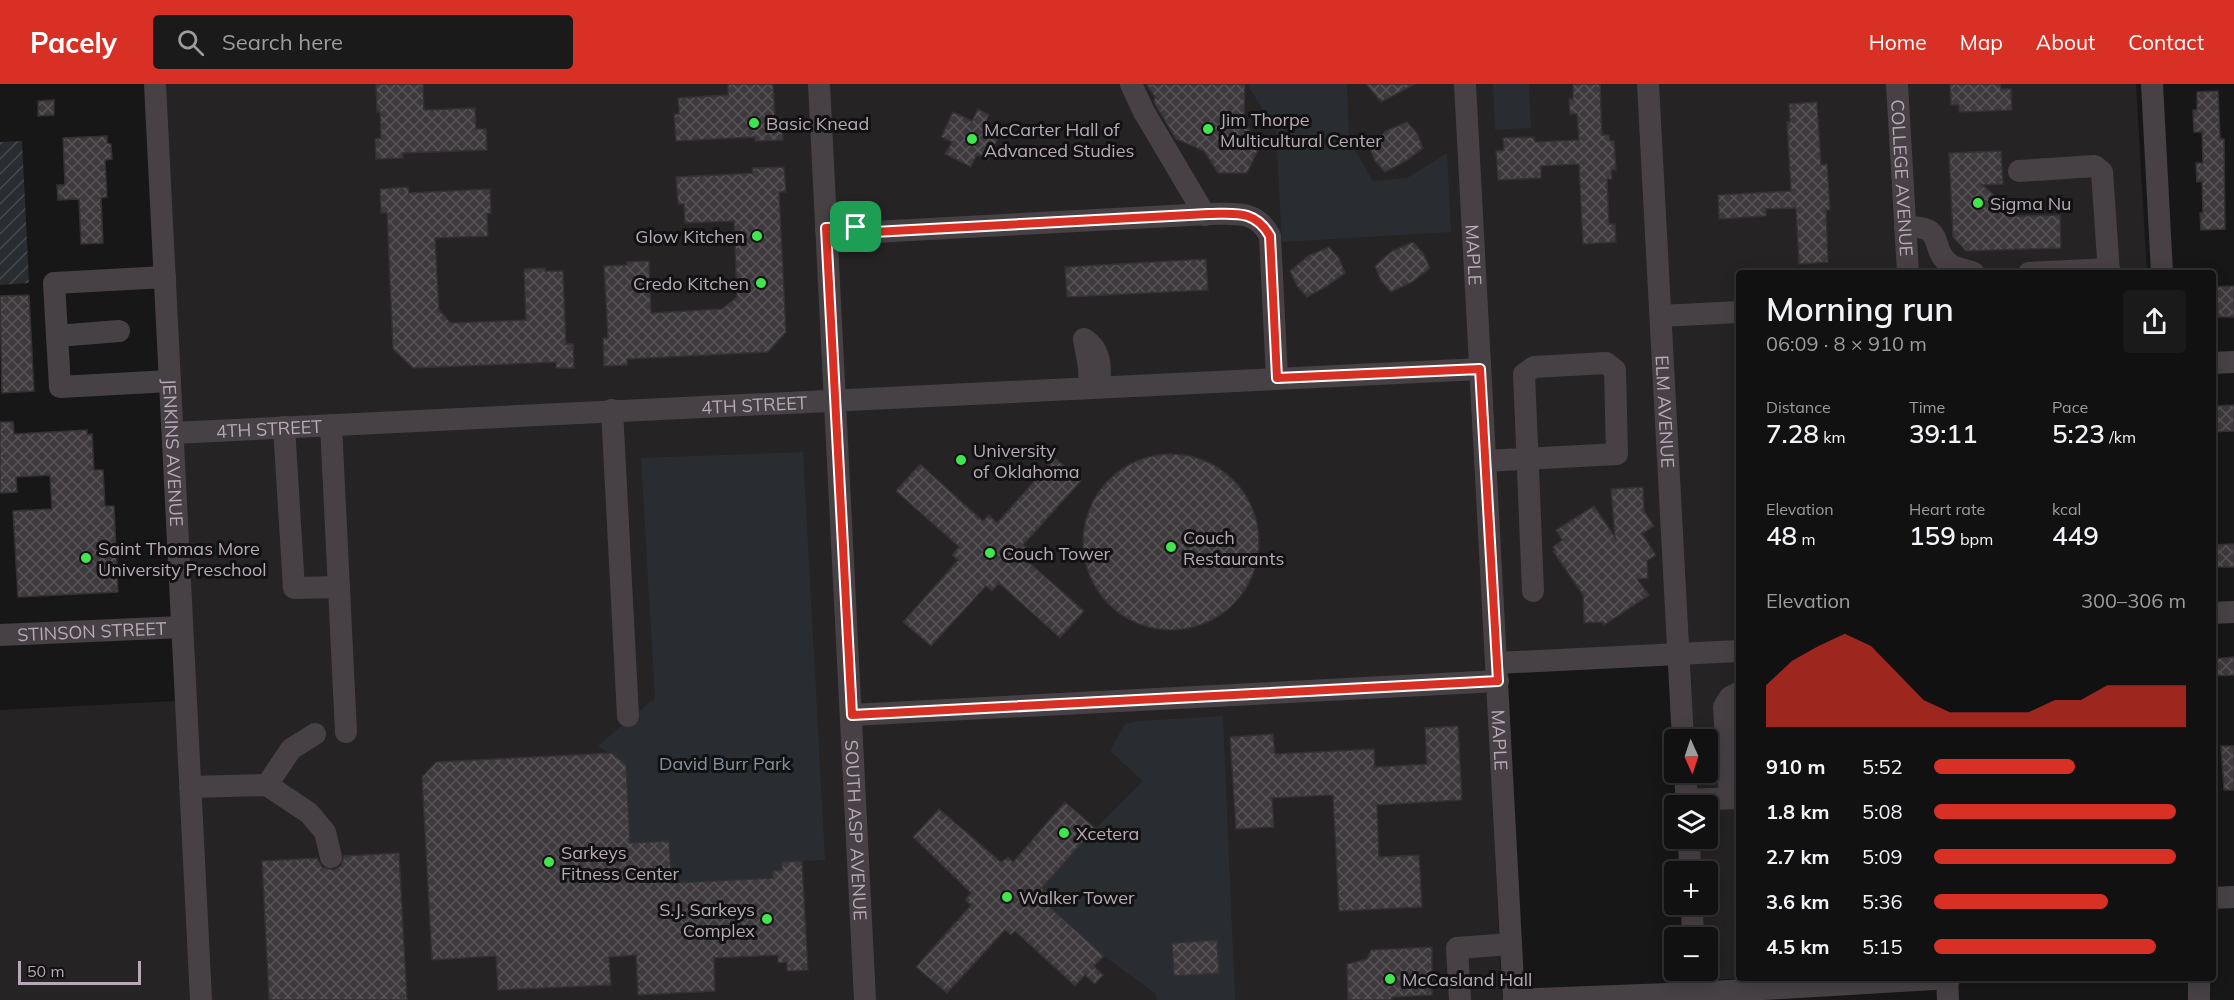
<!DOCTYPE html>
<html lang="en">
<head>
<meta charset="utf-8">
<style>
	body { margin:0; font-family:Mulish,sans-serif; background:#1b1a1b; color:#f1f3f6; height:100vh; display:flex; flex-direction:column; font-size:22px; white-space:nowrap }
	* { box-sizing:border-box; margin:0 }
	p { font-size:20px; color:#9c9d9f }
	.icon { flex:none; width:33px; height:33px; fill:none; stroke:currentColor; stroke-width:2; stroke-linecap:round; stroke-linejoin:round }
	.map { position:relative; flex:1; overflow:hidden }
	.panel { position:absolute; left:1736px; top:186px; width:480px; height:711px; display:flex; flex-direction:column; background:#121112; border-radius:6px; box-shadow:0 3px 15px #0003,0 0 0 2px #313132 }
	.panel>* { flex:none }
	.needle { width:39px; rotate:177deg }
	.controls { position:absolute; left:1664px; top:645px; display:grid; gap:12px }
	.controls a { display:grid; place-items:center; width:54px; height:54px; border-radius:6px; background:#121112; box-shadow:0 3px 15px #0003,0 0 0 2px #313132; font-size:30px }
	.scale { position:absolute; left:18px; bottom:15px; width:123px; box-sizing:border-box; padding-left:6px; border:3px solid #b7a9b6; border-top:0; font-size:16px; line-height:21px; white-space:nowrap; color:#b7a9b6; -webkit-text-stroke:4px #131213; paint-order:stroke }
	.pin { position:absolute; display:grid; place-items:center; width:51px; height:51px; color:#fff; margin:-26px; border-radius:12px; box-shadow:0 3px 9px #0006 }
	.round { display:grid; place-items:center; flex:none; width:63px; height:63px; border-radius:6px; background:#1b1a1b }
	.summary { display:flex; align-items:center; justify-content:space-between; height:102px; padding:0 30px }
	h1 { font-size:33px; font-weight:600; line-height:45px }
	.metrics { display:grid; grid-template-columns:repeat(3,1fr); gap:9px; height:102px; padding:6px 30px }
	.metrics div { display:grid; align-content:center }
	.metrics b { font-size:26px; font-weight:600 }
	.metrics small { font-size:16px; font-weight:400 }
	.metrics p { font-size:16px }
	.chart { height:168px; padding:12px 30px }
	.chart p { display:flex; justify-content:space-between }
	.chart svg { width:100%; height:108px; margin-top:6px; fill:#d93025; opacity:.7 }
	ul { padding:0 30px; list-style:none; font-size:20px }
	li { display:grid; grid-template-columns:96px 72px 1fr; align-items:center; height:45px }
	li i { height:15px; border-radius:8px; background:#d93025 }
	header { display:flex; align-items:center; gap:36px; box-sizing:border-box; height:84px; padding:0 30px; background:#d93025; color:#fff }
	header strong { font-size:28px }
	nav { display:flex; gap:33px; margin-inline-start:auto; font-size:21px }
	.search { width:420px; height:54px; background:#1b1a1b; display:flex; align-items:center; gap:15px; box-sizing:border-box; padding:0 21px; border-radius:6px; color:#9c9d9f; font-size:22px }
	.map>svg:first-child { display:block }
	.built { fill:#252324 }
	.park { fill:#292d32 }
	.garden { fill:url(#garden-furrows) }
	.building { fill:url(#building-cross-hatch); stroke:#343133; stroke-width:1.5 }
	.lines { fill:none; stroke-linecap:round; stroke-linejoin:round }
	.minor { stroke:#474146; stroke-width:22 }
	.route-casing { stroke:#fff; stroke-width:12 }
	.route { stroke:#d93025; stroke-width:8 }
	.poi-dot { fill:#41e64f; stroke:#131213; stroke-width:2 }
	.labels { text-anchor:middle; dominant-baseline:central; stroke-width:6; stroke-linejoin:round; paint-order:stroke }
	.poi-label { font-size:18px; fill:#b7a9b6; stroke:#131213; text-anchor:start }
	.street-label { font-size:18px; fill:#b7a9b6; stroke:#131213 }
	.park-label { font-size:18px; fill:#8292a1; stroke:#131213 }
</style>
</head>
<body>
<header>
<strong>Pacely</strong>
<div class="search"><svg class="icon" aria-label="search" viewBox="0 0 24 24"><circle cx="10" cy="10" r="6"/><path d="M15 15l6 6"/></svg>Search here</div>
<nav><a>Home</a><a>Map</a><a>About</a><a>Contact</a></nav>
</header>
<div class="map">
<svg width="2234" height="916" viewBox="0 0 2234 916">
	<defs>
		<pattern id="garden-furrows" width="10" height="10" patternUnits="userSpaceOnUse" patternTransform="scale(1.5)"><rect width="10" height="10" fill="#292d32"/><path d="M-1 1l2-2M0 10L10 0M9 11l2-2" fill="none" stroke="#46494d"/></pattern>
		<pattern id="building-cross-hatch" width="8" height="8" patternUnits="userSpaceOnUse" patternTransform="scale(1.5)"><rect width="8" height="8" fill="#3d393c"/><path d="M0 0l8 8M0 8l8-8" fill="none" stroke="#575356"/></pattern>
	</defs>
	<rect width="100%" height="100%" fill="#181718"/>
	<path class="built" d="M164 0H2136L2147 189H1738V894H1751L1707 896V854L1704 853 1703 821 1707 820V788L1701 787 1699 755 1707 754V722L1697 721 1695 689 1707 688V656L1693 655 1688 562 1486 572 1502 914 1505 916H0V626L195 616Z"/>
	<path class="park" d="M1247 0H1347L1349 56 1373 97 1407 94 1447 69 1451 148 1282 158 1276 47Z
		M1493 0H1529L1531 44 1495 46Z
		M803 368 825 776 782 778V786L773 787V794L672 799 669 757 630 759 626 681 598 662 655 614 641 374Z
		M1223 632 1235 916H1157L1155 909 1104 872 1042 816 1048 810 1042 804 1096 744 1143 697 1110 667 1125 640 1139 637Z"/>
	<path class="garden" d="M22 57 29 199 0 201V58Z"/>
	<path class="building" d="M376 0H423L424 26 475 24 476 45H486L487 66 403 69V74L376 75 375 55 381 54 380 28H377Z
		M728 0H773L775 35 782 34 783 56 755 57V53L676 57 674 30H679L678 14 728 11Z
		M1146 0H1245L1244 37 1260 62 1247 89H1218L1204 67 1176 55 1155 20 1154 17 1155 13Z
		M1366 0H1415L1381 18Z
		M1573 0H1600L1602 51H1609L1610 57H1614L1616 86H1611L1612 95H1607L1609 140H1615L1616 158 1583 160 1579 80 1541 82V94L1498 96 1496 67 1504 66 1503 54 1534 53 1535 58 1579 56 1577 30H1570L1569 15H1573Z
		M1950 0H2000L2001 5H2011L2012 26 1959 28V21H1951Z
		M2218 7 2220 55H2224L2225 145 2201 146 2200 129H2203L2202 97 2197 98 2196 79H2203L2202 48H2194L2193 26H2197V8Z
		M54 16V31L38 32V17Z
		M1817 18 1821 81 1827 80 1830 126H1826L1828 178 1799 180 1796 124 1766 125V132L1719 135 1718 111 1791 107 1787 38H1790L1789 20Z
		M978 25 989 31 983 43 1000 50 988 76 977 70 971 83 945 70 952 58 941 53 953 28 972 37Z
		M1407 38 1417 49 1423 64 1406 77 1385 88 1375 77 1369 62 1386 47Z
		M107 52V59L111 60 112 75 105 76 107 113 101 114 103 159 81 160 79 115 58 116 57 101H65L63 54Z
		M2001 67 2003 100 1982 101 2006 121 2011 132 2060 131 2061 164 1966 167 1953 153 1949 69Z
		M784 83 786 108H779L786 248 768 268 627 275V281L604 282 603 254H608L604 182 627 181V178L649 177 651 229 722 225 737 213 734 137 685 139 684 120H678L676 93 753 89 752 84Z
		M408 103 409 109 490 105 491 129 487 130 488 152 435 154 439 226 451 239 526 236 524 185 545 184V187H563L566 260H573L574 284H556V278L413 284 393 265 387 129H381L380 105Z
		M1413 158 1423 169 1430 184 1412 198 1391 208 1381 197 1375 182 1392 167Z
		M1329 163 1339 174 1345 189 1327 202 1307 213 1297 202 1290 187 1308 172Z
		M1206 175 1208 206 1067 213 1065 183Z
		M2234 202V233H2218V226H2212V203Z
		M29 211 34 307 2 309 0 212Z
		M2234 321V347L2212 348V326H2217V322Z
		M0 338H13L14 350 87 346V351L92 350 94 386H103L105 422H114L118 508 18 513 13 427 52 425 50 391 16 393 17 408 0 409Z
		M1083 458a88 88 0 1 1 176 0a88 88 0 1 1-176 0Z
		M1055 374 1081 397 1023 461 1029 466 1023 473 1084 527 1060 554 999 499 992 507 986 502 931 562 903 538 958 476 952 471 959 463 896 407 920 380 983 437 989 431 997 439Z
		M1643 403 1644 427 1654 442 1642 450 1656 471 1647 477 1648 494 1637 495 1649 511 1604 541 1603 538 1584 539 1583 511 1553 467 1555 466 1553 463 1562 456 1556 446 1594 422 1615 453 1611 405Z
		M2234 460V483H2212V461Z
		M2234 573V591L2212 592V575Z
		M1458 642 1462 716 1377 721 1379 773 1419 771 1422 823 1339 827 1333 711 1272 714 1274 743 1236 745 1230 653 1273 650 1275 670 1374 665 1375 683 1427 680 1425 644Z
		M2221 662H2234V706H2224Z
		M612 669 626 681 630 759 669 757 672 799 773 794V787L782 786V778L802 777 808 886 787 887V878L778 879V871L714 874 715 907 638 911 636 871 609 873 611 901 498 906 496 872 432 876 422 693 436 678Z
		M1065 718 1095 744 1042 804 1048 810 1042 816 1104 872 1094 882 1103 891 1095 900 1085 891 1075 902 1015 847 1011 851 1005 846 947 909 916 883 971 821 965 816 971 809 913 753 939 725 1001 778 1008 773 1013 778Z
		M399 769 407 916H269L262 777 317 774 322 783 334 786 341 782 344 772Z
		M1217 856 1219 889 1174 892 1172 859Z
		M1432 863V911L1392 913V916H1348L1347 880 1367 875 1371 866Z"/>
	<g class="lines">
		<g class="minor">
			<path id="s1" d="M155 0 201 916"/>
			<path id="s2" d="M819 0 865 916"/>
			<path d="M1131 0 1144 28 1205 131"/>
			<path id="s3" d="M1465 0 1514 916"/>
			<path id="s4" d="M1648 0 1683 656"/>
			<path id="s5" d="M1897 0 1908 189"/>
			<path d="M2152 0 2162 189"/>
			<path d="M2019 87 2095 82 2102 88 2109 189"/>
			<path d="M1905 143C1949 141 1927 165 1951 181 1957 185 1967 186 1974 189"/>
			<path d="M826 144 856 143 874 148 858 154 827 156"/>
			<path d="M874 148 1208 130C1234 130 1256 125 1270 152L1277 294"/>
			<path d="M2029 189 2109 185"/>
			<path d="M165 193 54 199 60 303 170 297"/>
			<path d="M1661 232 1738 228"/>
			<path d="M57 252 119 247"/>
			<path d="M2212 279 2234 278"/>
			<path d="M1090 303 1089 283 1084 255C1102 267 1100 282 1100 302"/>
			<path d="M612 326 628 632"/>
			<path d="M331 341 346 648"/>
			<path d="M284 343 294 504 339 503"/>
			<path id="s6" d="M173 349 1480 285"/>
			<path d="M1485 377 1617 370 1615 286 1606 279 1534 283 1524 290 1533 507"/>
			<path d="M2212 529 2234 528"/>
			<path id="s7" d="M0 551 182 543"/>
			<path d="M1497 579 1738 567"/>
			<path d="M852 631 1498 597"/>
			<path d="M1685 688 1687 722"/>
			<path d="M267 701 291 665 315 650"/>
			<path d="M190 703 267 701 309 729 325 748 331 773"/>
			<path d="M1730 714 1724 623 1730 613 1738 609"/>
			<path d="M1687 716 1738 714"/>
			<path d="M1689 754 1690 788"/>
			<path d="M2212 814 2234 813"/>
			<path d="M1692 820 1693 854"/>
			<path d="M1694 886 1696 916"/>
			<path d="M1947 894 1948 916"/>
			<path d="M2199 894V916"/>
			<path d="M1460 916 1457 864 1511 860"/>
			<path d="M1514 916 1695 909 1950 894"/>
		</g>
	</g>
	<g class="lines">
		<g class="route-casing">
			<path id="route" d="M1208 130C1234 130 1255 125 1270 152L1277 294 1480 285 1498 597 852 631 826 144 856 143 874 148Z"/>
		</g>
		<use href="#route" class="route"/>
	</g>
	<g class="poi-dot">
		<circle cx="754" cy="39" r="6"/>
		<circle cx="1208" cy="45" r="6"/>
		<circle cx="972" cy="55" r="6"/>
		<circle cx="1978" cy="119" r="6"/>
		<circle cx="757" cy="152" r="6"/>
		<circle cx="761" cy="199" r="6"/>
		<circle cx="961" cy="376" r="6"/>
		<circle cx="1171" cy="463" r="6"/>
		<circle cx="990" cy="469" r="6"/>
		<circle cx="86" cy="474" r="6"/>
		<circle cx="1064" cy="749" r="6"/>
		<circle cx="549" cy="778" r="6"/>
		<circle cx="1007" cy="813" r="6"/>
		<circle cx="767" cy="835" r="6"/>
		<circle cx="1390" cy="895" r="6"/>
	</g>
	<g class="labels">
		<g class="poi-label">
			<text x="1220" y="35">Jim Thorpe<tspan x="1220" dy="21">Multicultural Center</tspan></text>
			<text x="766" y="39">Basic Knead</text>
			<text x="984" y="45">McCarter Hall of<tspan x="984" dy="21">Advanced Studies</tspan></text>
			<text x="1990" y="119">Sigma Nu</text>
			<text x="745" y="152" text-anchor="end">Glow Kitchen</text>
			<text x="749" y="199" text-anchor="end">Credo Kitchen</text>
			<text x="973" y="366">University<tspan x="973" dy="21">of Oklahoma</tspan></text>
			<text x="1183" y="453">Couch<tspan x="1183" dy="21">Restaurants</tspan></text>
			<text x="98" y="464">Saint Thomas More<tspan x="98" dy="21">University Preschool</tspan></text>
			<text x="1002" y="469">Couch Tower</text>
			<text x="1076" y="749">Xcetera</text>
			<text x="561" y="768">Sarkeys<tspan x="561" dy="21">Fitness Center</tspan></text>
			<text x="1019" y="813">Walker Tower</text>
			<text x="755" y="825" text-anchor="end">S.J. Sarkeys<tspan x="755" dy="21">Complex</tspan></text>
			<text x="1402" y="895">McCasland Hall</text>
		</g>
		<g class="street-label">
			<text stroke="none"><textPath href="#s5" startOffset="94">COLLEGE AVENUE</textPath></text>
			<text stroke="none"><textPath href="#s3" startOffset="171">MAPLE</textPath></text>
			<text stroke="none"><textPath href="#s6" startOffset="582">4TH STREET</textPath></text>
			<text stroke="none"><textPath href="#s4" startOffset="328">ELM AVENUE</textPath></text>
			<text stroke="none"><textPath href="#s6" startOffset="96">4TH STREET</textPath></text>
			<text stroke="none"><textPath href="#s1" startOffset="369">JENKINS AVENUE</textPath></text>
			<text stroke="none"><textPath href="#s7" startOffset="92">STINSON STREET</textPath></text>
			<text stroke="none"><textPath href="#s3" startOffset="657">MAPLE</textPath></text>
			<text stroke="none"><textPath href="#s2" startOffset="747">SOUTH ASP AVENUE</textPath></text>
		</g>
		<g class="park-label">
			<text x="725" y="679">David Burr Park</text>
		</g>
	</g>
</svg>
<div class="controls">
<a><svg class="needle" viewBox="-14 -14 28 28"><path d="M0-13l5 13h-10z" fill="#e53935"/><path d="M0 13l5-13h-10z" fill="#9c9d9f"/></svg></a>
<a><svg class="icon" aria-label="layers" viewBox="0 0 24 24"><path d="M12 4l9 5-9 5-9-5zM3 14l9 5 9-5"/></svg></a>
<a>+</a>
<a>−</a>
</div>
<div class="scale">50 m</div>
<div class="pin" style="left:856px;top:143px;background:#1e9e55"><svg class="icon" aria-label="arrive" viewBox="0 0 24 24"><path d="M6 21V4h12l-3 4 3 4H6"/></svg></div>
<section class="panel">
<div class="summary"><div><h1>Morning run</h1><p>06:09 · 8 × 910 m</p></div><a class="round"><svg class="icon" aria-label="share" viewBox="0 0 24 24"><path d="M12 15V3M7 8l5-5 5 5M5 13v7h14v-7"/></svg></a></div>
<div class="metrics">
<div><p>Distance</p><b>7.28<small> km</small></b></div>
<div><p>Time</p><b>39:11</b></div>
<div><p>Pace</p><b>5:23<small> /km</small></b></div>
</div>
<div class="metrics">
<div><p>Elevation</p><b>48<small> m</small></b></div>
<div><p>Heart rate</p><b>159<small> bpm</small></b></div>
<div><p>kcal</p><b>449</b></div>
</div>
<div class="chart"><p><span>Elevation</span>300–306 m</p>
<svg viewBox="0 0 160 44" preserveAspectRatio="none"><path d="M0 44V27L10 17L20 11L30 6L40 11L50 22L60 33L70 38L80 38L90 38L100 38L110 33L120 33L130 27L140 27L150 27L160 27V44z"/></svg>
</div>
<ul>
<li><b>910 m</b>5:52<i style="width:56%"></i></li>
<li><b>1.8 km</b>5:08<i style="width:96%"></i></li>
<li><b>2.7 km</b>5:09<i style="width:96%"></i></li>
<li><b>3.6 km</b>5:36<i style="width:69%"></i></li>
<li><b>4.5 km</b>5:15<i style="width:88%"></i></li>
</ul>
</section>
</div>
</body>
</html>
